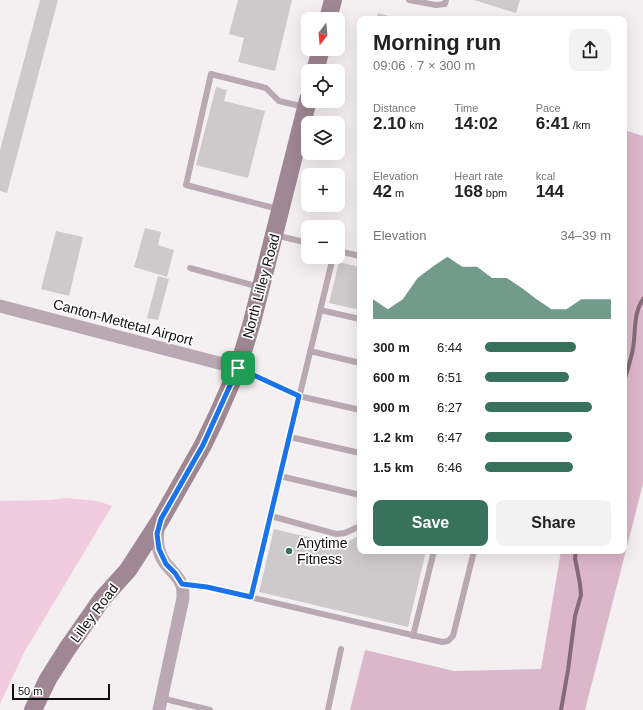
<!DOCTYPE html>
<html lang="en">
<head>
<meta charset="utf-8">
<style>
	body { margin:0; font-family:Arial,sans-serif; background:#f2f2f2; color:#222; height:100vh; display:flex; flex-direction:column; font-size:15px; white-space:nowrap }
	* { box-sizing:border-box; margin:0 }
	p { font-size:13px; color:#767676 }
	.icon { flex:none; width:22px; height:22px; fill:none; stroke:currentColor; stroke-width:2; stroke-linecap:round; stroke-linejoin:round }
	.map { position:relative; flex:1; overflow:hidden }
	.side { position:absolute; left:357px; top:16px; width:270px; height:538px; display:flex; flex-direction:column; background:#fff; border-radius:8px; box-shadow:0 4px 16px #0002 }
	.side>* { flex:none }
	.needle { width:26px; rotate:196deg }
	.fabs { position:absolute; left:301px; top:12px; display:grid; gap:8px }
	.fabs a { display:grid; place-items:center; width:44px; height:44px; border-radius:8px; background:#fff; box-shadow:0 4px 16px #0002; font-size:20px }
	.scale { position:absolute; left:12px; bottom:10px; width:98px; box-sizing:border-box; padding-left:4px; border:2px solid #100f0f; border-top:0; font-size:11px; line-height:14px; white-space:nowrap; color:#100f0f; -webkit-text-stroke:3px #fffefe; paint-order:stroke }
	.pin { position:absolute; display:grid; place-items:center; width:34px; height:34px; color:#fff; margin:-17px; border-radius:8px; box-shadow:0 2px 6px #0006 }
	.round { display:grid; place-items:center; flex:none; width:42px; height:42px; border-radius:8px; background:#f2f2f2 }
	.overview { display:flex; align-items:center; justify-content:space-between; height:68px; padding:0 16px }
	h1 { font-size:22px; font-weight:600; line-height:30px }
	.figures { display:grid; grid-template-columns:repeat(3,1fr); gap:6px; height:68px; padding:4px 16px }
	.figures div { display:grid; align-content:center }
	.figures b { font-size:17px; font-weight:600 }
	.figures small { font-size:11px; font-weight:400 }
	.figures p { font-size:11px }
	.chart { height:112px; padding:8px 16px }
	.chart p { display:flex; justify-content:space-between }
	.chart svg { width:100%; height:72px; margin-top:4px; fill:#38725c; opacity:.7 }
	.action { display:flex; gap:8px; margin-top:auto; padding:8px 16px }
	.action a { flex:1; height:46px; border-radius:8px; background:#38725c; color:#fff; font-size:16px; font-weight:600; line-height:46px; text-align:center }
	.action a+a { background:#f2f2f2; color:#222 }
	ul { padding:0 16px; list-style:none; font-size:13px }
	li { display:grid; grid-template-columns:64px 48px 1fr; align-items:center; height:30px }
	li i { height:10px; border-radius:5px; background:#38725c }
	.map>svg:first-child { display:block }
	.green { fill:#f1ccdf }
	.forest { fill:#dcb6c9 }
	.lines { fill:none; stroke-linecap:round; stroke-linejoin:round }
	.stream { stroke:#846b78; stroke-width:4 }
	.building { fill:#cecacc }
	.lane { stroke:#baa9b2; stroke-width:6 }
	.street { stroke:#baa9b2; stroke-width:13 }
	.secondary { stroke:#9f8793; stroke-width:18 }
	.route-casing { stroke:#fff; stroke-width:8 }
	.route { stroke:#1a73e8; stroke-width:5 }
	.poi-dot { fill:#38725c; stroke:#fffefe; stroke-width:1.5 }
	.labels { text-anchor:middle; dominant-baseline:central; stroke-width:3.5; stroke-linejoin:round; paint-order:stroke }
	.street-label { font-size:14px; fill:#100f0f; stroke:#fffefe }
	.poi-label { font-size:14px; fill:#100f0f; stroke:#fffefe; text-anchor:start }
</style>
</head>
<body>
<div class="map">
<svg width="643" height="710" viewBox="0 0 643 710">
	<rect width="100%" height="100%" fill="#f4f0f2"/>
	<path class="green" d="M66 498 98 501 112 506 25 651 0 704V501L50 500Z"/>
	<path class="forest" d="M624 130 643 136V484L585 710H350L365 650 454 671 541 669 561 551H624Z"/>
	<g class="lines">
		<path class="stream" d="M624 382C627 371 631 360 633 348 636 331 633 314 643 299
			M561 710 568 670 575 616 581 595 580 584 575 558 576 551"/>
	</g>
	<path class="building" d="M40 0H58L7 193 0 191V150Z
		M238 0H292L275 71 238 62 244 38 229 34Z
		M474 0H520L516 13Z
		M378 13 399 19H376Z
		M216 87 227 90 224 101 265 111 248 178 196 165Z
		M145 228 161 232 158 245 174 250 167 277 134 267Z
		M56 231 83 237 69 296 41 289Z
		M339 262 360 267V310L329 303Z
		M158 276 169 279 158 320 147 318Z
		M274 529 342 545 360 535V551H426L408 627 259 592Z"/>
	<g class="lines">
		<path class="lane" d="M409 0 436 5 445 4 446 0
			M278 209 186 185 211 74 266 88 279 101 305 107
			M275 235 308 243
			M338 251 360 256
			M190 268 259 287
			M320 310 360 319
			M310 351 360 363
			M239 369 299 396 360 410
			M290 437 360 453
			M280 476 360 495
			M271 516 336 534 345 533 360 526
			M181 584 207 587 442 642 448 641 453 636 474 551
			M251 597 333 257
			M413 636 434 551
			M161 698 210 710
			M328 710 341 649"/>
		<path class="street" d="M0 306 238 368
			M159 710 183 598C183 594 183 590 182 586 179 576 171 571 165 563 157 552 156 538 159 524"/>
		<path class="secondary" d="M328 19 333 0
			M315 71 321 49
			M33 710 48 679 67 649 102 599 128 570 161 519 203 445 216 418 238 368 252 322 308 100"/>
	</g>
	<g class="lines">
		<g class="route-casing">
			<path id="route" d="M238 368 299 396 251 597 207 587 182 584 175 573 166 564 159 549 157 534 161 519 203 445Z"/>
		</g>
		<use href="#route" class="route"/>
	</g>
	<circle class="poi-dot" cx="289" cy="551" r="4"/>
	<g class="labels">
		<g class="street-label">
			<text transform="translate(261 286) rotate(-75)">North Lilley Road</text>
			<text transform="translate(123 322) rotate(15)">Canton-Mettetal Airport</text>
			<text transform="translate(94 613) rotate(-53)">Lilley Road</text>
		</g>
		<g class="poi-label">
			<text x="297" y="543">Anytime<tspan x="297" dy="16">Fitness</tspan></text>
		</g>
	</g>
</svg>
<div class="fabs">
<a><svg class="needle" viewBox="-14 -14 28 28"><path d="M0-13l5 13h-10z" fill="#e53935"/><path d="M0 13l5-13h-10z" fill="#767676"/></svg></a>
<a><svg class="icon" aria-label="locate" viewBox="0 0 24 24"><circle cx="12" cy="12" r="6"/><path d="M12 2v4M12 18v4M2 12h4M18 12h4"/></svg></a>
<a><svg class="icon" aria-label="layers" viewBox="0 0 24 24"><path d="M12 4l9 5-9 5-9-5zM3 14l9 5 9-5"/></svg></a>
<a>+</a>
<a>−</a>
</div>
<div class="scale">50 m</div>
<div class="pin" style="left:238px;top:368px;background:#1e9e55"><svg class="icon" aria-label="arrive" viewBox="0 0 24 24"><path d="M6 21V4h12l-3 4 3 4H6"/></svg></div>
<section class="side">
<div class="overview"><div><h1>Morning run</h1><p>09:06 · 7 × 300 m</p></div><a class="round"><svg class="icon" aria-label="share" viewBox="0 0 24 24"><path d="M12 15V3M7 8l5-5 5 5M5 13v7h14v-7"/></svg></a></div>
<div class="figures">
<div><p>Distance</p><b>2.10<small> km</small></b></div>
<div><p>Time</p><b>14:02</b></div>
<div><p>Pace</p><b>6:41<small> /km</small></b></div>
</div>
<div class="figures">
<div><p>Elevation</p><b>42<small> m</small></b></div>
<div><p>Heart rate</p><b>168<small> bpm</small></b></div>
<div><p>kcal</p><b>144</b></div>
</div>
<div class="chart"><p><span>Elevation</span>34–39 m</p>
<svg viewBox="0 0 160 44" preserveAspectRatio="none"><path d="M0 44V32L10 38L20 32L30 19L40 12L50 6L60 12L70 12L80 19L90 19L100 25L110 32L120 38L130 38L140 32L150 32L160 32V44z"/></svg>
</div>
<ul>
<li><b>300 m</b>6:44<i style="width:72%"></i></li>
<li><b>600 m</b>6:51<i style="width:67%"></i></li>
<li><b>900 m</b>6:27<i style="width:85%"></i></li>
<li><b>1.2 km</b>6:47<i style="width:69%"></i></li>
<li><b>1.5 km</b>6:46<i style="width:70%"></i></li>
</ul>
<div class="action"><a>Save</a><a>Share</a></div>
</section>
</div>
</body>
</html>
